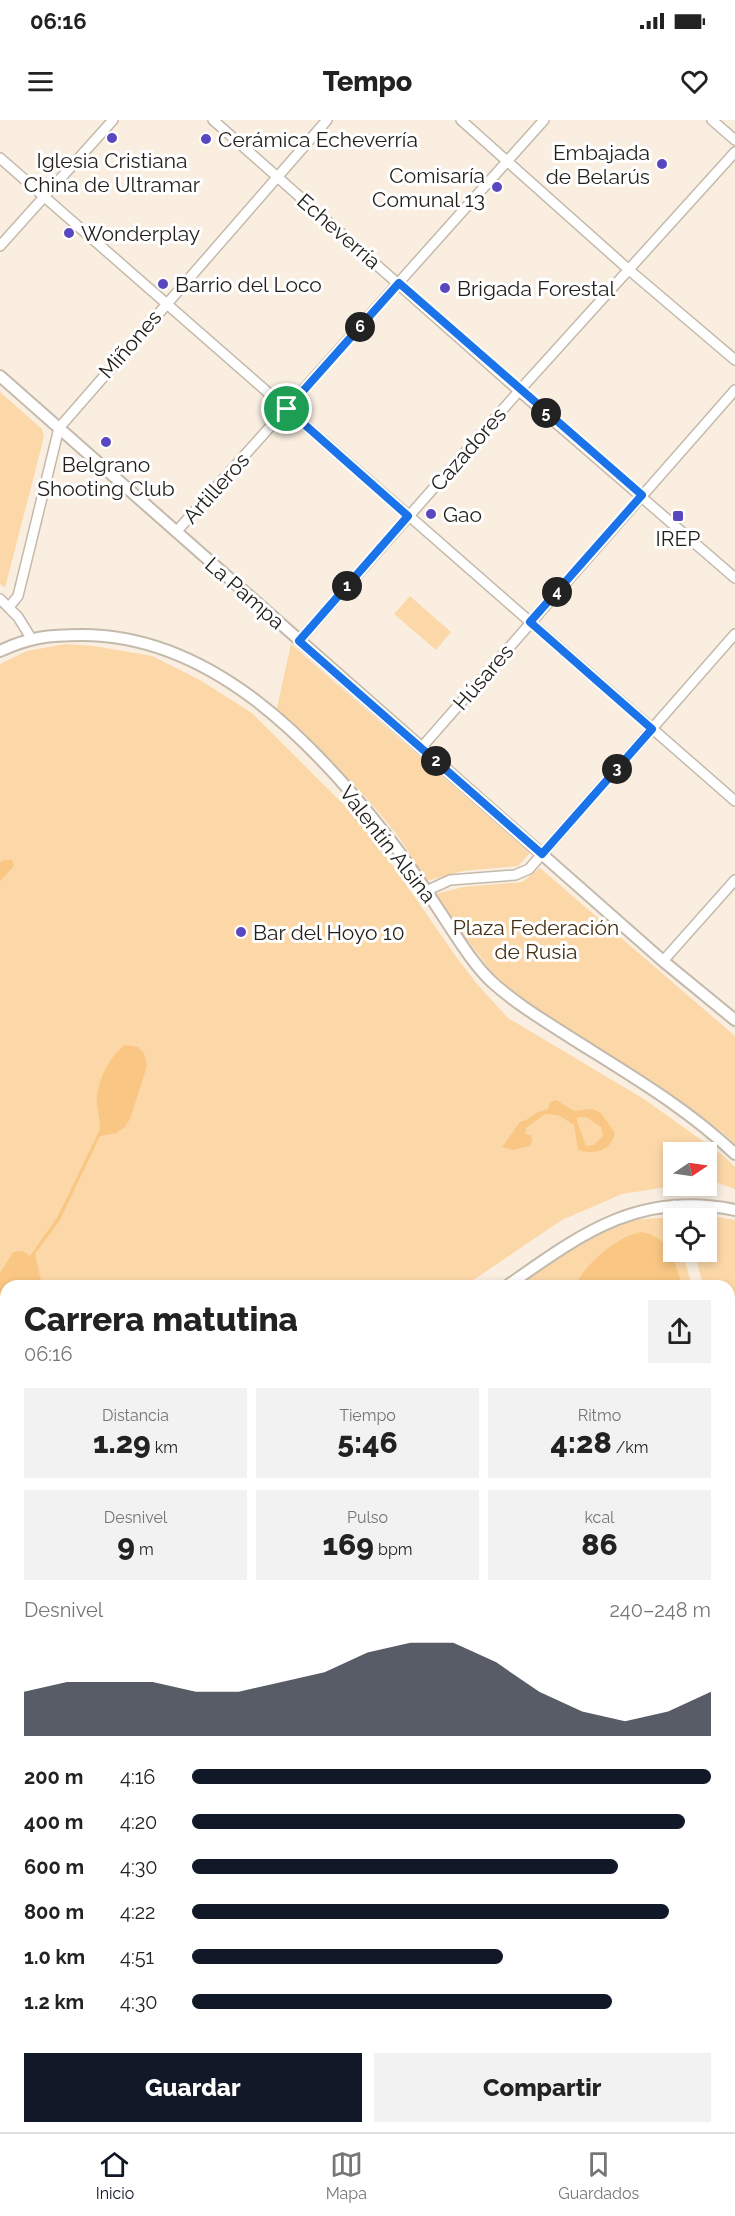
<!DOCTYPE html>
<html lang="es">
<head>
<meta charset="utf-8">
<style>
	body { margin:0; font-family:Raleway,sans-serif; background:#f2f2f2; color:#222; height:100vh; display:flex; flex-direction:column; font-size:22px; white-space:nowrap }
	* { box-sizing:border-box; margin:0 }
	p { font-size:20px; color:#767676 }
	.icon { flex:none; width:33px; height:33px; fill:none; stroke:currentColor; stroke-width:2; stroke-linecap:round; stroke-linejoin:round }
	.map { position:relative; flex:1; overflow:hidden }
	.drawer { position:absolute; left:0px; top:1160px; width:735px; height:854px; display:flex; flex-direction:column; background:#fff; border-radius:18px 18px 0 0; box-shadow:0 3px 9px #0003 }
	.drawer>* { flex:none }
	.needle { width:39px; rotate:77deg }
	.tools { position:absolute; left:663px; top:1022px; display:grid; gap:12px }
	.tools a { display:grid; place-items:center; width:54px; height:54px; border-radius:0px; background:#fff; box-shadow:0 3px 9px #0003; font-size:30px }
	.pin { position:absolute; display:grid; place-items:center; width:51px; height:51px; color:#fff; margin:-26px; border:3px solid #fff; border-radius:50%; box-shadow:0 2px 6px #0007 }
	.km { position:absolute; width:30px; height:30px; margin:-15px; border-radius:50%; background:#222; color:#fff; font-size:16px; line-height:30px; text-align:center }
	.round { display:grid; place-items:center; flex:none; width:63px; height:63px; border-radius:0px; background:#f2f2f2 }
	.headline { display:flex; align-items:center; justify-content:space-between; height:102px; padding:0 24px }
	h1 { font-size:33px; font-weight:800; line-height:45px }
	.figures { display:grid; grid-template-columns:repeat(3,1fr); gap:9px; height:102px; padding:6px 24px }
	.figures div { display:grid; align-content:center; border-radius:0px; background:#f2f2f2; text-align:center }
	.figures b { font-size:30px; font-weight:800 }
	.figures small { font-size:16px; font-weight:400 }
	.figures p { font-size:16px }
	.chart { height:168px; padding:12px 24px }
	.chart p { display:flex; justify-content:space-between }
	.chart svg { width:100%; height:108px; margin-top:6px; fill:#111827; opacity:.7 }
	.button { display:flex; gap:12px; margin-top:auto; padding:12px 24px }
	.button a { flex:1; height:69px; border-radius:0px; background:#111827; color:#fff; font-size:24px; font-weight:800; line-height:69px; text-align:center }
	.button a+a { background:#f2f2f2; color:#222 }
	ul { padding:0 24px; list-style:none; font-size:20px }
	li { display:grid; grid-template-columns:96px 72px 1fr; align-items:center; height:45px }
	li i { height:15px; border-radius:8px; background:#111827 }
	.status { display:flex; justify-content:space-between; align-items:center; height:42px; padding:0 30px; background:#fff; direction:ltr }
	.status svg { height:16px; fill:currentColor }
	header { display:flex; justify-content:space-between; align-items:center; height:78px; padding:0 24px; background:#fff; font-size:27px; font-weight:800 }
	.tabs { display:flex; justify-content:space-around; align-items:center; height:84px; border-top:2px solid #e0e0e0; background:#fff; font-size:16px; color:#767676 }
	.tabs a { display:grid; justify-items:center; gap:3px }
	.tabs .current { color:#111827 }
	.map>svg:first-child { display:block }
	.green { fill:#fcd8a9 }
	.water { fill:#f9c683; fill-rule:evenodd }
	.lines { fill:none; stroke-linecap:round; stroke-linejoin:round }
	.minor-casing { stroke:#c4baac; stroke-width:12 }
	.tertiary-casing { stroke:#c4baac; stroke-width:14 }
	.secondary-casing { stroke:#c4baac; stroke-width:15 }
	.minor { stroke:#fff; stroke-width:9 }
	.tertiary { stroke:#fff; stroke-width:10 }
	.secondary { stroke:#e8d7bc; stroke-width:12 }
	.route-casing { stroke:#fff; stroke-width:12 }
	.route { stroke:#1a73e8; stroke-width:8 }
	.poi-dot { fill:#5847bf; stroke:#fff; stroke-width:2 }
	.labels { text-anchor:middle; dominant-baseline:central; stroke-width:6; stroke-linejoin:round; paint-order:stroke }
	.poi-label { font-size:21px; fill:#221f1a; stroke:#fff; text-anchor:start }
	.street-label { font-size:21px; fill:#221f1a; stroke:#fff }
	.park-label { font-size:21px; fill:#463114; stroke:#fff }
</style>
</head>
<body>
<div class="status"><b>06:16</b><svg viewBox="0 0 49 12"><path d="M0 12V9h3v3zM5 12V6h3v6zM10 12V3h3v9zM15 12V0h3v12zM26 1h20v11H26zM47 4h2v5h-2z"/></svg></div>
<header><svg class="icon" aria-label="menu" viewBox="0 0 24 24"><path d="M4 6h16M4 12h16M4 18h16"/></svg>Tempo<svg class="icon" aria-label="heart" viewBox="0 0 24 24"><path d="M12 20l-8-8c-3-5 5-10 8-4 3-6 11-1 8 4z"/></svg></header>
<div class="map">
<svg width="735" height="2012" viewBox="0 0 735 2012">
	<rect width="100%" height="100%" fill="#f9eee0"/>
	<path class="green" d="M0 272 42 309 44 317 5 468 0 464Z
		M410 476 451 512 436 530 394 494Z
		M65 524 93 526 152 536 200 560 252 593 356 697 382 730 457 838 477 864 508 898 644 979 725 1037 735 1047V1069L712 1061 707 1062 706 1032H674V1065H680L622 1074 562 1100 466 1165 6 1166V1641L0 1652V544L27 531Z
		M291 524 530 733 518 746 463 751 427 761C416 745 406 726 394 711 360 667 318 628 276 592Z
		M540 748 735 916V1024L722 1012 522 879 497 859 455 804 435 774 463 767 522 762Z
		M690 1092 735 1100V1428L729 1439V1166L703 1165 694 1131H706V1098H684L685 1095Z
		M656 1098H671L673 1106 674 1131H682L692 1165 518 1166C550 1142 588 1111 628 1101 637 1099 647 1099 656 1098Z
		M6 1707V1899L0 1890V1719Z
		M0 1922 6 1930V2007H82L88 2012H0Z
		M110 2007H229L227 2012H117Z
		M236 2007H390L387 2012H234Z"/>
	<path class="water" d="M4 740H12L14 746 0 761V742Z
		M125 925 138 927 144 933 147 946 130 999 125 1007 116 1013 100 1016 60 1100 35 1134 42 1165 6 1166V1293L0 1300V1153L13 1132 23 1131 30 1136 58 1096 100 1009C100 1000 98 993 97 985 95 965 109 936 125 925Z
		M556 980 574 991 593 989 601 993 615 1013C612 1031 593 1035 578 1030L574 1005 558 995 545 994 526 1008 525 1014 531 1015 532 1021 530 1026 513 1030 502 1027 520 1002 526 1000 538 992 548 989 550 982ZM581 997H586L601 1007 603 1016 594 1025 586 1026 577 1001V998Z
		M642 1112C669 1117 675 1142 682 1165H575C587 1143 617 1116 642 1112Z
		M435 2007H499L507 2012H432Z
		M519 2007H590L587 2012H527Z"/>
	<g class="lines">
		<g class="minor-casing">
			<path id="minor" d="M213 0 519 271 735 458
				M461 0 628 149 735 240
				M712 0 735 20
				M0 38 735 681
				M0 126 113 0
				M176 412 544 0
				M0 479 18 497 31 518
				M9 487 18 476 59 308 327 0
				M299 521 519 271 735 32
				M421 628 735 270
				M426 771 450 760 515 755 529 749 735 514
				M663 841 735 760
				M674 1085 678 1098"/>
		</g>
		<g class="tertiary-casing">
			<path id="tertiary" d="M0 256 663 841 735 900
				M0 531C30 517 49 515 82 515 212 515 313 622 387 716 411 746 431 778 452 810 464 828 476 847 492 862 514 882 540 898 565 914 623 951 685 986 735 1034
				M507 1166C581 1114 639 1070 735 1090
				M0 1702 6 1690"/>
		</g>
		<g class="secondary-casing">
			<path id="secondary" d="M729 1461 735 1451
				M0 1904 6 1912
				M98 2007 104 2012
				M401 2012 404 2007"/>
		</g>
		<use href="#minor" class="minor"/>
		<use href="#tertiary" class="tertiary"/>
		<use href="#secondary" class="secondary"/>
	</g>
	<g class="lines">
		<g class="route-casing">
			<path id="route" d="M399 163 642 375 530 502 652 609 542 734 299 521 408 396 287 289Z"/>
		</g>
		<use href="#route" class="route"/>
	</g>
	<g class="poi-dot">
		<circle cx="112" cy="18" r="6"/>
		<circle cx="206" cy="19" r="6"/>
		<circle cx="662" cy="44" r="6"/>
		<circle cx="497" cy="67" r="6"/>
		<circle cx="69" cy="113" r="6"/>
		<circle cx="163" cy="164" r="6"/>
		<circle cx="445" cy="168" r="6"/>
		<circle cx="106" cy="322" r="6"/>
		<circle cx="431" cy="394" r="6"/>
		<rect x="672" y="390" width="12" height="12" rx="3"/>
		<circle cx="241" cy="812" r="6"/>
	</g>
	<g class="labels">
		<g class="poi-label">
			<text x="218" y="19">Cerámica Echeverría</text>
			<text x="650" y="32" text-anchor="end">Embajada<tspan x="650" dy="24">de Belarús</tspan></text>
			<text x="112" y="40" text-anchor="middle">Iglesia Cristiana<tspan x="112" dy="24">China de Ultramar</tspan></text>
			<text x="485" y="55" text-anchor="end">Comisaría<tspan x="485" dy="24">Comunal 13</tspan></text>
			<text x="81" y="113">Wonderplay</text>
			<text x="175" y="164">Barrio del Loco</text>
			<text x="457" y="168">Brigada Forestal</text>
			<text x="106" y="344" text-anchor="middle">Belgrano<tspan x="106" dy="24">Shooting Club</tspan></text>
			<text x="443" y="394">Gao</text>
			<text x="678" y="418" text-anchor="middle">IREP</text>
			<text x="253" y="812">Bar del Hoyo 10</text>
		</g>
		<g class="street-label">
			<text transform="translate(339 111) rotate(41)">Echeverría</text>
			<text transform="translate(130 224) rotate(-49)">Miñones</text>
			<text transform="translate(468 329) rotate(-49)">Cazadores</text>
			<text transform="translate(216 368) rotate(-48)">Artilleros</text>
			<text transform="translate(245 473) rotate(41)">La Pampa</text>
			<text transform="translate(483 557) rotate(-49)">Húsares</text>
			<text transform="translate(388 724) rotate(52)">Valentín Alsina</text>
		</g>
		<g class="park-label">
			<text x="536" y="807">Plaza Federación<tspan x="536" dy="24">de Rusia</tspan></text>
		</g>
	</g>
</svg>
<div class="tools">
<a><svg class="needle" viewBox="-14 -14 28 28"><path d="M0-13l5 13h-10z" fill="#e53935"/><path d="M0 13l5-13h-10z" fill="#767676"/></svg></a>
<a><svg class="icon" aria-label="locate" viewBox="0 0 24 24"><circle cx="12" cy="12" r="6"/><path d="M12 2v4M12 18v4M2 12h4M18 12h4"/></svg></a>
</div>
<div class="pin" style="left:287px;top:289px;background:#1e9e55"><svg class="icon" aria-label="arrive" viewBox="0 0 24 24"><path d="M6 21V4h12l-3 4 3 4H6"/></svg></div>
<b class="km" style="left:347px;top:466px">1</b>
<b class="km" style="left:436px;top:641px">2</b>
<b class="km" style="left:617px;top:649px">3</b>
<b class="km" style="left:557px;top:472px">4</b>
<b class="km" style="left:546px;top:293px">5</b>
<b class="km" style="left:360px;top:207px">6</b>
<section class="drawer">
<div class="headline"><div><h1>Carrera matutina</h1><p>06:16</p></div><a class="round"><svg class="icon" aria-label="share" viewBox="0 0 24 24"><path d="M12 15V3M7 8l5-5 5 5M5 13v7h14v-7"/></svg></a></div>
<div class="figures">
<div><p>Distancia</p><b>1.29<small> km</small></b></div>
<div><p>Tiempo</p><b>5:46</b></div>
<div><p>Ritmo</p><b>4:28<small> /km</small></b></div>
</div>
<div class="figures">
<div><p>Desnivel</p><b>9<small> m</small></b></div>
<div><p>Pulso</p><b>169<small> bpm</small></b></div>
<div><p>kcal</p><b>86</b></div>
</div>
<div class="chart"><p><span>Desnivel</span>240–248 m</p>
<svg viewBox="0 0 160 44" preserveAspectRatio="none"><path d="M0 44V26L10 22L20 22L30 22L40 26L50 26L60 22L70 18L80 10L90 6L100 6L110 14L120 26L130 34L140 38L150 34L160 26V44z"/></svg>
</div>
<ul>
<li><b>200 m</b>4:16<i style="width:100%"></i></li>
<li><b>400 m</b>4:20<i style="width:95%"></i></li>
<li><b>600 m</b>4:30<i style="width:82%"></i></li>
<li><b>800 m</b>4:22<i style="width:92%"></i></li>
<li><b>1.0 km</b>4:51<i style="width:60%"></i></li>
<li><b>1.2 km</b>4:30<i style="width:81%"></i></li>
</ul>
<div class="button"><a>Guardar</a><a>Compartir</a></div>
</section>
</div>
<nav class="tabs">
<a class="current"><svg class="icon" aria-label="home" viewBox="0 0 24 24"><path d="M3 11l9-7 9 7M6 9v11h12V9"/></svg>Inicio</a>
<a><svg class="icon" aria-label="map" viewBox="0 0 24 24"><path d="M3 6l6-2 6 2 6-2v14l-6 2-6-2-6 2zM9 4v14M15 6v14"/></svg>Mapa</a>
<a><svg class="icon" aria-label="saved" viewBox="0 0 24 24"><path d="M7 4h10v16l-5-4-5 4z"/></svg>Guardados</a>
</nav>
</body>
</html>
